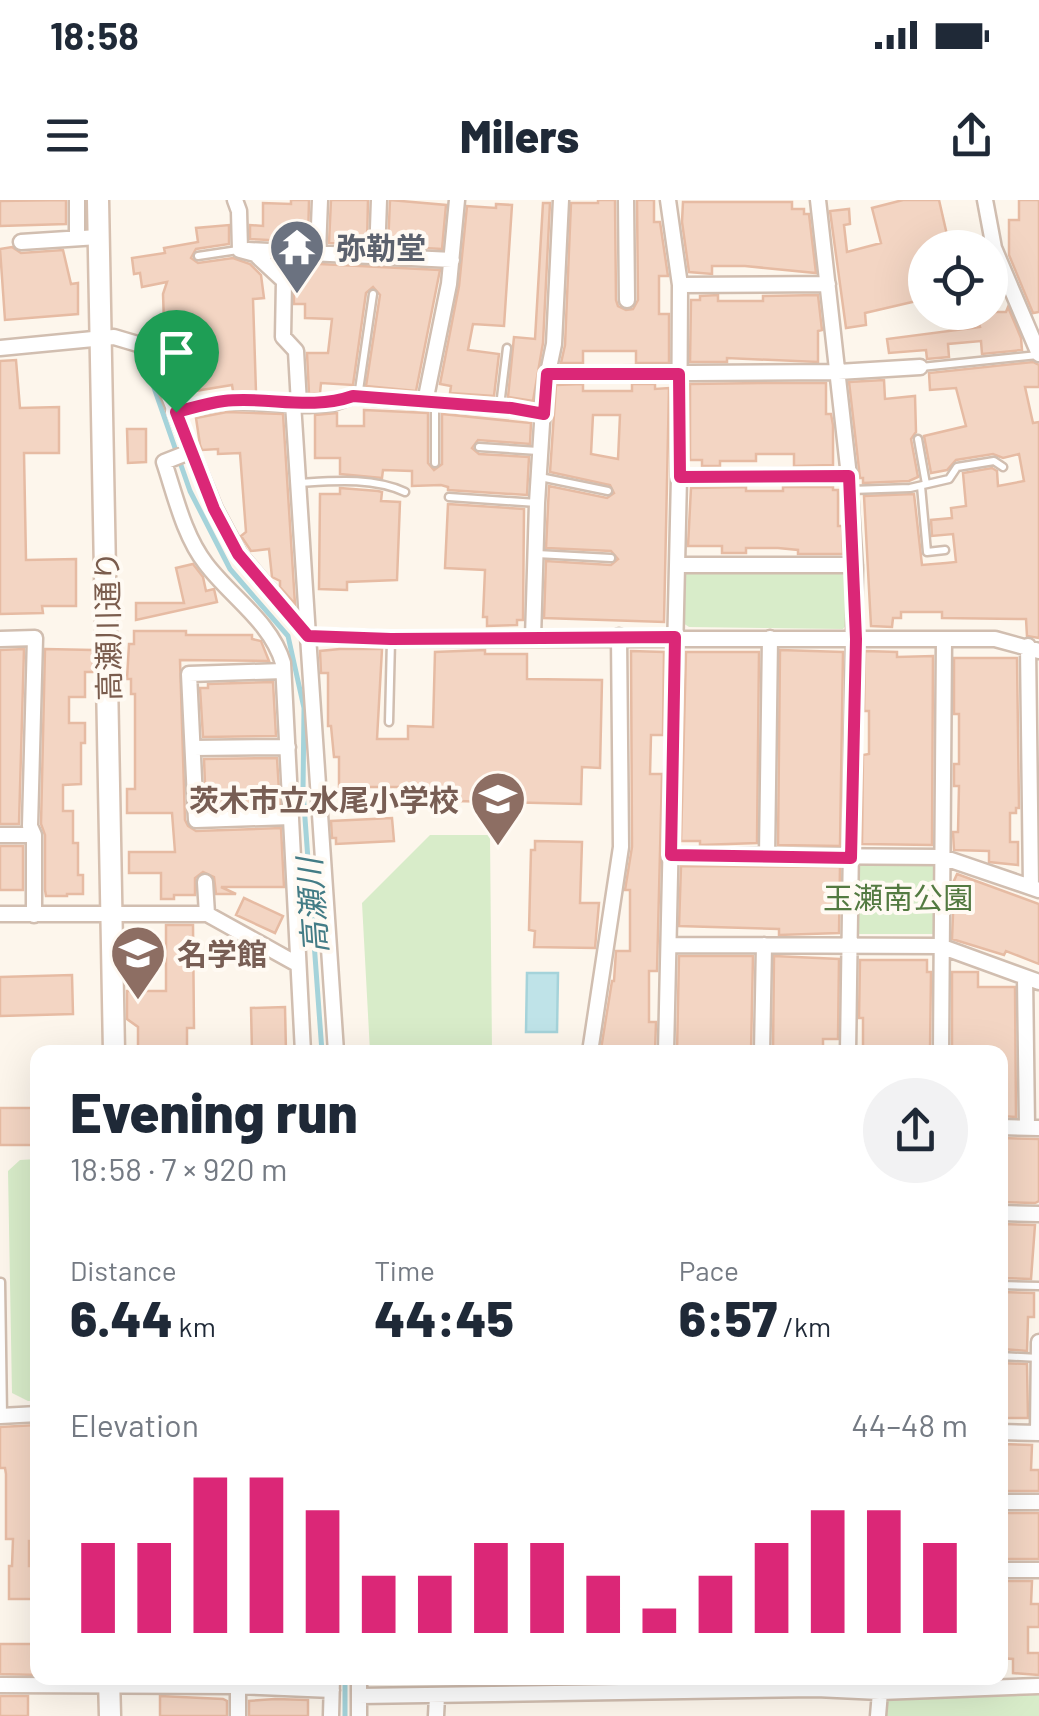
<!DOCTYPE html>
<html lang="en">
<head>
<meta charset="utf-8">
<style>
	body { margin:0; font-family:Barlow,"Noto Sans JP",sans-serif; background:#f2f2f3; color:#1f2937; height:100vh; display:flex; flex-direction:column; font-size:38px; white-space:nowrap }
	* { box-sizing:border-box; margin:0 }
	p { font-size:32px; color:#747a83 }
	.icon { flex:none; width:55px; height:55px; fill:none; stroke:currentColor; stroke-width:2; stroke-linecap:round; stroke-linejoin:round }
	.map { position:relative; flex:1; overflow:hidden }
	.side { position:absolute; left:30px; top:845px; width:978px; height:640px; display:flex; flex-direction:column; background:#fff; border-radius:20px; box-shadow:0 10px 40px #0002 }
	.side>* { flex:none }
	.controls { position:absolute; left:908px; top:30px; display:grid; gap:20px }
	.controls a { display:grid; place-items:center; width:100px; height:100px; border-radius:50%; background:#fff; box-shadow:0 10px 40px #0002; font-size:50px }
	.pin { position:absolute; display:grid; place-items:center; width:85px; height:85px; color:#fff; margin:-102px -42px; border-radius:50% 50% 50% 0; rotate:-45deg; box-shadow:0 0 10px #0007 }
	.pin .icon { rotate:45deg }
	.round { display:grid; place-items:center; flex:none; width:105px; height:105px; border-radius:52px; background:#f2f2f3 }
	.head { display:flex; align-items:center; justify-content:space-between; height:170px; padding:0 40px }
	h1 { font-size:55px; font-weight:800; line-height:75px }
	.figures { display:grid; grid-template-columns:repeat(3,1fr); gap:15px; height:170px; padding:10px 40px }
	.figures div { display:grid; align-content:center }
	.figures b { font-size:50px; font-weight:800 }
	.figures small { font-size:28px; font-weight:400 }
	.figures p { font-size:28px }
	.chart { height:280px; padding:20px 40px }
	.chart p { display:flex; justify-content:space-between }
	.chart svg { width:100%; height:180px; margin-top:10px; stroke:#db2777; stroke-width:6 }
	.status { display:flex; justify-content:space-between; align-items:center; height:70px; padding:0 50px; background:#fff; direction:ltr }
	.status svg { height:28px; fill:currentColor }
	header { display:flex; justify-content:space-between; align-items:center; height:130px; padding:0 40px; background:#fff; font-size:45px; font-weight:800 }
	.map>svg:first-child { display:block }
	.green { fill:#d8ecc9 }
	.water { fill:#bfe3e8; stroke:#a5d3da; stroke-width:2.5 }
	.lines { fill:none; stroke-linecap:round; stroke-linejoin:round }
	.stream { stroke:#a5d3da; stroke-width:5 }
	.building { fill:#f3d5c3; stroke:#e6bba3; stroke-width:2.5; fill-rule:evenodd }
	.lane-casing { stroke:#d1beb0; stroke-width:11 }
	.street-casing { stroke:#d1beb0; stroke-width:19 }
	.secondary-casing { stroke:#d6c0b0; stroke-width:25 }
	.lane { stroke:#fff; stroke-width:6 }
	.street { stroke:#fff; stroke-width:14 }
	.secondary { stroke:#fff; stroke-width:20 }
	.route-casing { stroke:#fff; stroke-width:20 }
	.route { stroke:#db2777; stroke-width:12 }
	.labels { text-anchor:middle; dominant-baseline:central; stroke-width:8; stroke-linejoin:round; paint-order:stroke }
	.worship-label { font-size:30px; font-weight:bold; fill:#5b616d; stroke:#fffaf3; text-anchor:start }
	.street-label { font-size:30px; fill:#7a5c4d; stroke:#fffaf3 }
	.education-label { font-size:30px; font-weight:bold; fill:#785e54; stroke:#fffaf3; text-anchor:end }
	.park-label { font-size:30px; fill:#537a41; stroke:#fffaf3 }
	.water-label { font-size:32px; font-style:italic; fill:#437c86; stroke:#fffaf3 }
</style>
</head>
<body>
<div class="status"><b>18:58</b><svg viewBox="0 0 49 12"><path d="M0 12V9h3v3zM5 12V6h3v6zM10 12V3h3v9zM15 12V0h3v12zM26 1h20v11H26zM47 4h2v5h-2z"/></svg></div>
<header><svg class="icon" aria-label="menu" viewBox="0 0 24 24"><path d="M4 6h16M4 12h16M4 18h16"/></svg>Milers<svg class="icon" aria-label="share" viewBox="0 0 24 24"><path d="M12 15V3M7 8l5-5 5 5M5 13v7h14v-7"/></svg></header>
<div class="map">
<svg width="1039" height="1516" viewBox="0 0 1039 1516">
	<rect width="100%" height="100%" fill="#fdf6ec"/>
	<path class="green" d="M691 370 842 372 849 378 848 423 843 429 689 427 683 423V375Z
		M430 635H490L492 852H370L362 703Z
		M857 659H939L940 734H857Z
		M37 959 38 1201H28L12 1193 8 971 20 960Z
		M1039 1490V1516H885L886 1497Z"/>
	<path class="water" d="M527 773H558L557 832H526Z"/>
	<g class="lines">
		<path class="stream" d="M151 179 190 291 230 369 288 436 304 508 303 591 322 852
			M345 1516V1478"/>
	</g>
	<path class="building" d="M66 0V24L0 26V1Z
		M291 0H309L308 42 250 39V25L263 26V3L291 4Z
		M331 0H368L367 45 329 43Z
		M390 0 446 5 442 49 388 46Z
		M598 0H615L616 100 618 106 626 110 633 109 638 100 637 0H654V22H660L668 76H659V114H669V163H636V151H583V163H561L565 145 571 3H598Z
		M903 0H939L950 48H925V61L916 63 925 99 865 113 866 125 846 128 830 11 849 9 850 24 844 25 847 52 881 43 872 8Z
		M1019 0H1039V112L1033 113 1009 55V20H1019Z
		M683 2H792V9H804V14H809L816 73 745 66H712V74L689 72 682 22Z
		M543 3H550L543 143 533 201 508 197 514 137 535 139Z
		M496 4 512 5 504 126 473 124 468 150 499 154 494 196 450 193 451 186 440 184 459 86 467 6 496 8Z
		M229 25V44L196 49 191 58 198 63 233 58 250 64 261 75 264 98 253 99 256 192 233 191 232 185 183 193 179 151 165 152 163 94 167 82 142 87 140 73 134 74 132 58 165 53 164 48 198 42 196 28Z
		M12 47 21 53 63 50 71 84 78 83V114L5 120 0 49Z
		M279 62 440 70 416 191 366 186 380 95 373 87 366 93 353 185 321 183 320 193 309 194 307 153H328L332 119 305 118V104H294L293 76Z
		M718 95V101H763V96L818 95 822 130 818 131V162L727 158V162H690L691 100H700V96Z
		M1008 107 1021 138 1022 150 982 154 981 141 948 144 949 157 927 159 926 150 889 153 887 139 980 127 976 112H1006Z
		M16 160 20 208 59 207V253H24L26 360 76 359V406H42L43 413 0 414V161Z
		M1033 162 1039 165V187H1025L1033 223 1039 222V438L1027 436 1026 419 942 418V412H901V418H893L892 427 871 426 864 296 914 294 922 365 946 363 956 362 953 334 932 336 931 320 952 318 951 308 966 306 963 273 992 268 997 271 998 286 1024 281 1019 254 1003 258 993 254 956 260 947 270 931 273 924 236 966 226 956 188 930 190 929 173Z
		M884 180 885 199 915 196 916 232 911 239 918 277 909 281 863 283V278H860L849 182Z
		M763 183H826V214H831L833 225V265L794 266V254H756V261H720V266H702V260H690V184Z
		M583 184V191H632V184H655V189L669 188 664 422 544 418 546 361 611 365 618 359 611 351 546 348 549 286 607 298 614 293 610 285 550 272 556 185ZM593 215H620L618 259 591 254Z
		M364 210 428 213V263L434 270 442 264V214L531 223 530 244 478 240 472 248 479 254 529 257 527 295 448 290V287L441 285 412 286V271L383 270 382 278 340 274V258H315V215L337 213V226H364Z
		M227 212 283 214 295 404 280 387V381L272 377 269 349 251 351 241 336 246 332 240 253 218 254V249L202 250 200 245 196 218Z
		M127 229H146V262L128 263Z
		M746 287V291H783V287H833V290H838V326H842L843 354H798V350L778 348H746V353H722V346H688L691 288Z
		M340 288 378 291 382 292 381 301 400 302 397 380 347 382V390L319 389 320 294H340Z
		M448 304 524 309 523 420H517V425L487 426V417H483L485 370 445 368Z
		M193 364 203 377 206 391 214 389 217 402 136 420V403H184L176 368Z
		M134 431H186V435H252V439L261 441 269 461 180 460 185 620 188 626 196 631 281 628 284 687H221L236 694H216L214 677 203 672 195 678V695H174V699H161V673H129V652H175L172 613H127V589H135V494H131V479H127L129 444H134Z
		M24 449 19 624H0V450Z
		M45 449 93 450V472H85V497H69V523H85V543H81V584L63 585V611H73V643H78V675H83V694H67V696H46L45 690V635L41 624Z
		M340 449H382L377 539H408V526L433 527 435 452 485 450V454H527V479L602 480 600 568 582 567 581 604 411 600V587H339V557H334L331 526H328V473H321L320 451Z
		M780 450 843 452 840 646 778 645Z
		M631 451 664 452 663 535H651L650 574H662L657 771H649V822H656L655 852H615V849H601L612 781H614L616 751H630V690H625L632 647Z
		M865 451 897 452V457L933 456 932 645 862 644 863 555 869 554V511H864Z
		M686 452H759L757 643 700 645V641H681Z
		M954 458H1017L1019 608H1016V613H1010V642H1018V665L989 662V651L954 650 953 632H958L959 586H954V564H959V514H954Z
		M273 482 276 536 203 537 200 488H208V484Z
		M277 558 280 607 206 609 204 559Z
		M392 618 394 641 336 644V638H332L331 621Z
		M535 641 582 642 580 703H599L595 748 534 747 535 731 529 730 531 650H535Z
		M0 646H23V690H0Z
		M681 666 840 667 839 733 779 735V729L679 726Z
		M957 674 1039 704V764L1006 751 1004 755 952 739 953 714 956 704 953 702V683Z
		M244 698 283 716 275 733 236 715Z
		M166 725H193L194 828H187V852H138V827L127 819V791H166Z
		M679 756H753L751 852H677Z
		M774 756 839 759 838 839H823V852H773Z
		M860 760H927V772H931L930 850 863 848V818H859Z
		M952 772H978V787H1015L1016 917 1000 916V852H952Z
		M72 775 73 814 0 816V777Z
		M285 807 286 852H252L251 808Z
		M0 908H38V945H0Z
		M1000 938 1039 939V1001L1035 1003 1000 1002Z
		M1000 1024 1035 1025 1031 1079 1002 1078Z
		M1000 1092 1034 1093V1117H1028L1027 1151 1002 1149Z
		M1000 1163 1027 1164 1028 1218H1001Z
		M37 1225 35 1341H29V1366H38V1399H9V1366H12L13 1339H6V1274L5 1268H0V1227Z
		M1000 1244 1032 1245 1031 1270H1039V1291H1000Z
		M1000 1313H1039V1359H1000Z
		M1000 1381H1032L1031 1404H1039V1427H1028V1453H1039V1475L1013 1473V1459L1000 1458Z
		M0 1444H38V1475L0 1474Z
		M0 1496H28V1516H0Z
		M160 1496 223 1499 227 1501V1516H160Z
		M275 1499 308 1500V1516H249V1501Z"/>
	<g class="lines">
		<g class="lane-casing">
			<path id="lane" d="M198 56 238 50
				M921 167 1038 155
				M358 197 373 94
				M435 204V263
				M500 206 507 148
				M918 239 926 284
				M479 247 538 251
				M540 277 608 291
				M298 283C333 281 372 277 405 292
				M921 286 927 352 945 350
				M851 290 910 288 949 279 957 267 994 261 1003 267
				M449 297 537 303
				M537 354 611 358
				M389 522 391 440
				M1 1082 3 1216
				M1000 1085 1039 1086
				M1000 1156 1039 1158"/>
		</g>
		<g class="street-casing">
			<path id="street" d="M235 0 239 11 240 50 255 54 284 81 283 137 296 151 299 204
				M626 0 627 100
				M818 0 849 276 855 368 848 852
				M985 0 994 48 1039 154
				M77 37V0
				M21 42 98 37
				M248 50 452 60
				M318 52 320 0
				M377 57 379 0
				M680 85 828 84
				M0 148 114 137 141 145 152 155 215 309 239 354 308 436 336 852
				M547 174 838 172 920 167
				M425 202 511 208 544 214
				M293 203 308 436 391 439H995L1039 451
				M176 211 226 201 309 205 333 203 353 196 425 202 449 84 457 0
				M192 251 164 262C175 295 184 336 206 364 231 397 271 422 283 463L303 852
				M679 277 849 276
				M677 365H855
				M533 438 537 303 544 192 554 144 561 0
				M0 439 35 438 30 626 34 635V715
				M1028 446 1031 687
				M283 471 189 474 196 620 291 617
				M193 548 288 547
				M0 635H34
				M671 655 942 657 1039 690
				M767 656 770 438
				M205 682 207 714
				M0 714H207L297 764
				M669 745 940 746 1039 782
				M1025 777 1027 927
				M590 852 621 647 619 436
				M666 852 679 277 680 85 668 0
				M762 852 764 745
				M941 852 944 439
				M1000 927 1039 928
				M1000 1013 1039 1014
				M0 1216 38 1214
				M1000 1232 1039 1233
				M1038 1233 1039 1142
				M1000 1302H1039
				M1000 1370H1039
				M238 1478V1516
				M0 1485 238 1486 332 1490
				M359 1496 816 1489 880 1492 1039 1486
				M331 1516 332 1478
				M359 1516V1478
				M436 1516 437 1496
				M878 1516 880 1492"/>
		</g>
		<g class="secondary-casing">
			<path id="secondary" d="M98 0 114 852
				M109 1478 110 1516"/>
		</g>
		<use href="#lane" class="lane"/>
		<use href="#street" class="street"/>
		<use href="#secondary" class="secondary"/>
	</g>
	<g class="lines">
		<g class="route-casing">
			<path id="route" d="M547 174H679L680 277 849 276 856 439 851 658 671 655 675 437 391 439 308 436 238 354 214 309 176 212C192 208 208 203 224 201 268 196 310 211 353 196L511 208 544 214Z"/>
		</g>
		<use href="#route" class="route"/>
	</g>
	<defs>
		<g id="temple-pin" transform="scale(2.875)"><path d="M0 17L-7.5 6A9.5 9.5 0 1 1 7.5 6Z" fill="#6b7280" stroke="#fffaf3"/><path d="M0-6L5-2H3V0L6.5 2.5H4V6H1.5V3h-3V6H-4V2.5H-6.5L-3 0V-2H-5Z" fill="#fff"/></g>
		<g id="school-pin" transform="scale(2.875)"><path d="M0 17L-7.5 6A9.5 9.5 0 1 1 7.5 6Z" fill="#8d6e63" stroke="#fffaf3"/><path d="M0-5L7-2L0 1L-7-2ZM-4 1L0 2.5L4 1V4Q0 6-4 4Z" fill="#fff"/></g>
	</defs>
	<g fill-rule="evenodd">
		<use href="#temple-pin" x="297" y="47"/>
		<use href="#school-pin" x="498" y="599"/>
		<use href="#school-pin" x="138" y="753"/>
	</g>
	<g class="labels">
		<g class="worship-label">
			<text x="336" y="47">弥勒堂</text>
		</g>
		<g class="street-label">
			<text transform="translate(107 426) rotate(-91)">高瀬川通り</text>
		</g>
		<g class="education-label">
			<text x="459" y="599">茨木市立水尾小学校</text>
			<text x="177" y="753" text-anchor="start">名学館</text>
		</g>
		<g class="park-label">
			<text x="898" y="697">玉瀬南公園</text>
		</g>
		<g class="water-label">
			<text transform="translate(311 706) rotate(-94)">高瀬川</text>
		</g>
	</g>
</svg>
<div class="controls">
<a><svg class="icon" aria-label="locate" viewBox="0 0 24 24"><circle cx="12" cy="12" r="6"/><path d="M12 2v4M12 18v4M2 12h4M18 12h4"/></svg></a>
</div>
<div class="pin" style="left:176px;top:212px;background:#1e9e55"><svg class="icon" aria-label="arrive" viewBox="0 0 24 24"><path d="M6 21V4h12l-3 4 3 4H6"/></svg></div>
<section class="side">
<div class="head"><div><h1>Evening run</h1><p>18:58 · 7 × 920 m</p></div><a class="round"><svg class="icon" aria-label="share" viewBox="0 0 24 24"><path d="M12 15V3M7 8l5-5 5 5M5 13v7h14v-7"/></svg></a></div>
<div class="figures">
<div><p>Distance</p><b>6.44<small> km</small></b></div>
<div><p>Time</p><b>44:45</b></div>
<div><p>Pace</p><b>6:57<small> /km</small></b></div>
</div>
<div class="chart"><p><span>Elevation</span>44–48 m</p>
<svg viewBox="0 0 160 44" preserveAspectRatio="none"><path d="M5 44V22M15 44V22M25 44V6M35 44V6M45 44V14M55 44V30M65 44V30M75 44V22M85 44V22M95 44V30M105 44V38M115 44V30M125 44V22M135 44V14M145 44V14M155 44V22"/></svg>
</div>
</section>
</div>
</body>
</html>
